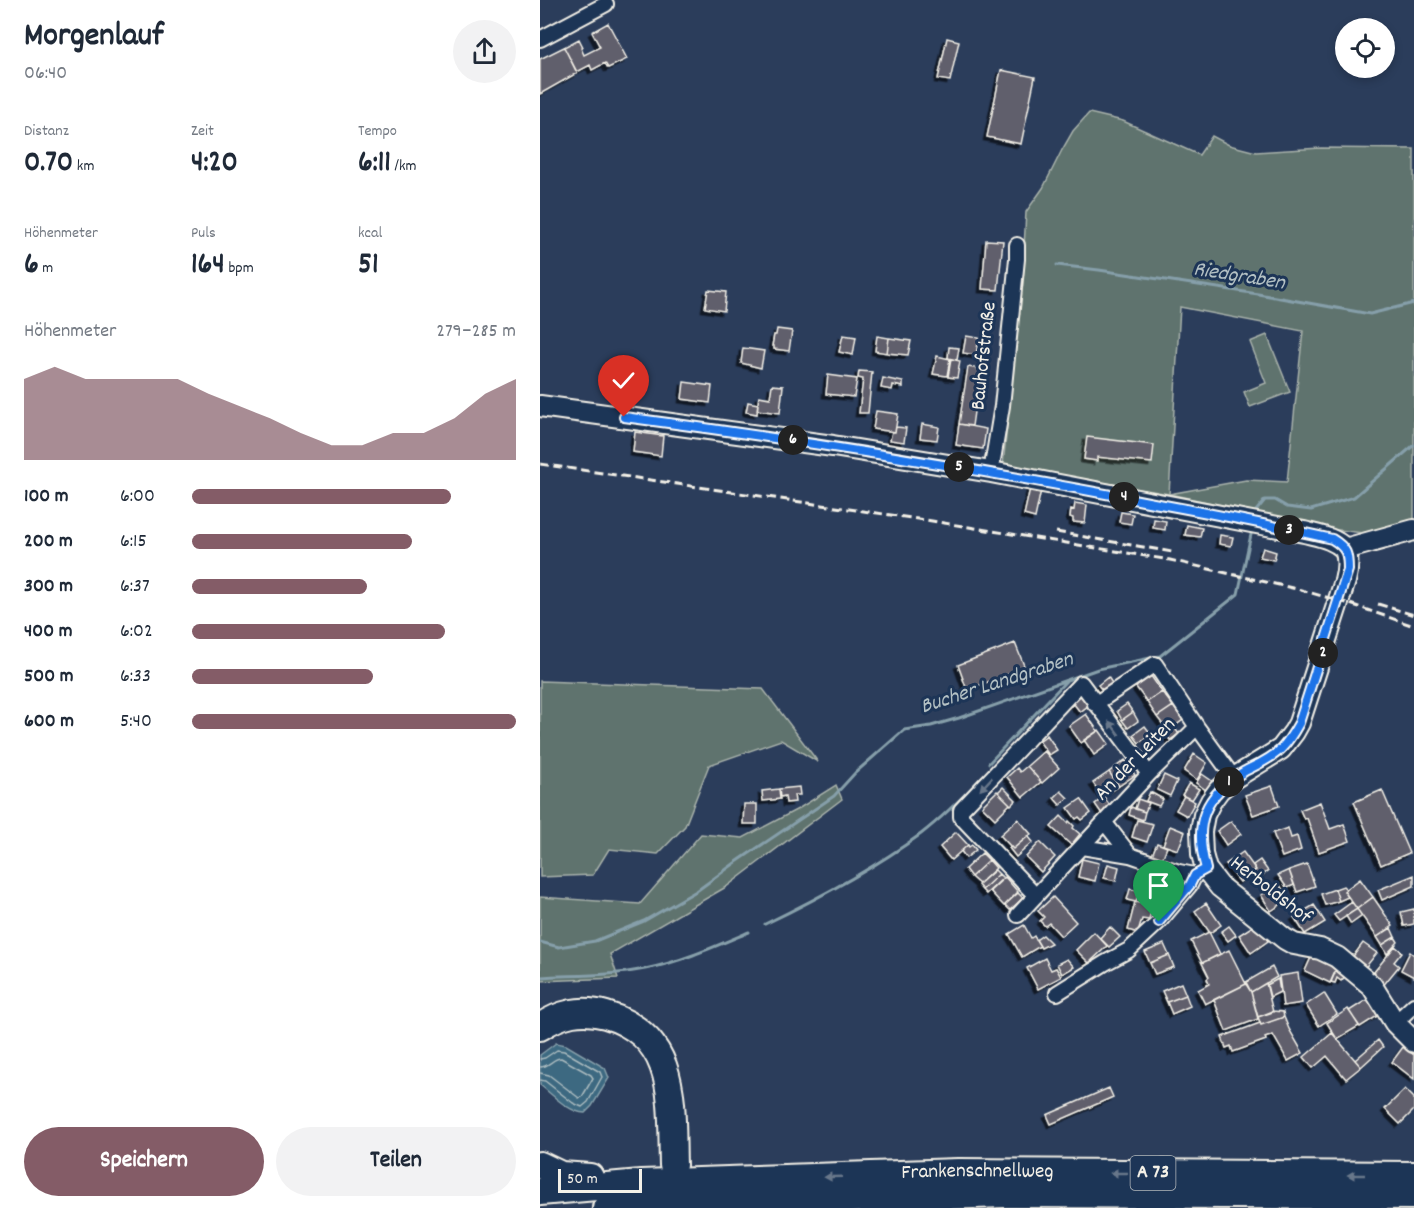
<!DOCTYPE html>
<html lang="de">
<head>
<meta charset="utf-8">
<style>
	body { margin:0; font-family:Dekko,sans-serif; background:#f2f2f3; color:#1f2937; height:100vh; display:flex; flex-direction:column; font-size:22px; white-space:nowrap }
	* { box-sizing:border-box; margin:0 }
	p { font-size:20px; color:#747a83 }
	.icon { flex:none; width:33px; height:33px; fill:none; stroke:currentColor; stroke-width:2; stroke-linecap:round; stroke-linejoin:round }
	.map { position:relative; flex:1; overflow:hidden }
	.details { display:flex; flex-direction:column; background:#fff; width:540px }
	.details>* { flex:none }
	.controls { position:absolute; left:795px; top:18px; display:grid; gap:12px }
	.controls a { display:grid; place-items:center; width:60px; height:60px; border-radius:50%; background:#fff; box-shadow:0 3px 9px #0003; font-size:30px }
	.scale { position:absolute; left:18px; bottom:15px; width:84px; box-sizing:border-box; padding-left:6px; border:3px solid #f4f1e8; border-top:0; font-size:16px; line-height:21px; white-space:nowrap; color:#f4f1e8; -webkit-text-stroke:4px #1d3557; paint-order:stroke }
	.pin { position:absolute; display:grid; place-items:center; width:51px; height:51px; color:#fff; margin:-62px -26px; border-radius:50% 50% 50% 0; rotate:-45deg; box-shadow:0 0 6px #0007 }
	.pin .icon { rotate:45deg }
	.km { position:absolute; width:30px; height:30px; margin:-15px; border-radius:50%; background:#222; color:#fff; font-size:16px; line-height:30px; text-align:center }
	.round { display:grid; place-items:center; flex:none; width:63px; height:63px; border-radius:32px; background:#f2f2f3 }
	.overview { display:flex; align-items:center; justify-content:space-between; height:102px; padding:0 24px }
	h1 { font-size:33px; font-weight:700; line-height:45px }
	.stats { display:grid; grid-template-columns:repeat(3,1fr); gap:9px; height:102px; padding:6px 24px }
	.stats div { display:grid; align-content:center }
	.stats b { font-size:30px; font-weight:700 }
	.stats small { font-size:16px; font-weight:400 }
	.stats p { font-size:16px }
	.chart { height:168px; padding:12px 24px }
	.chart p { display:flex; justify-content:space-between }
	.chart svg { width:100%; height:108px; margin-top:6px; fill:#845c67; opacity:.7 }
	.button { display:flex; gap:12px; margin-top:auto; padding:12px 24px }
	.button a { flex:1; height:69px; border-radius:36px; background:#845c67; color:#fff; font-size:24px; font-weight:700; line-height:69px; text-align:center }
	.button a+a { background:#f2f2f3; color:#1f2937 }
	ul { padding:0 24px; list-style:none; font-size:20px }
	li { display:grid; grid-template-columns:96px 72px 1fr; align-items:center; height:45px }
	li i { height:15px; border-radius:8px; background:#845c67 }
	main { display:flex; flex:1; min-height:0 }
	.map>svg:first-child { display:block }
	.green { fill:#5e736e; stroke:#a9b2ab; stroke-width:1.5; fill-rule:evenodd }
	.water { fill:#3d6981; stroke:#869faa; stroke-width:1.5 }
	.lines { fill:none; stroke-linecap:round; stroke-linejoin:round }
	.shore { stroke:#abbbbf; stroke-width:1.5 }
	.stream { stroke:#869faa; stroke-width:3 }
	.building { fill:#615e6c; stroke:#f4f1e8; stroke-width:1.5; filter:url(#shadow) }
	.street-casing { stroke:#f4f1e8; stroke-width:18 }
	.secondary-casing { stroke:#f4f1e8; stroke-width:24 }
	.highway-casing { stroke:#f4f1e8; stroke-width:30 }
	.street { stroke:#1d3557; stroke-width:14 }
	.secondary { stroke:#1d3557; stroke-width:20 }
	.highway { stroke:#1d3557; stroke-width:26 }
	.rail { stroke:#f4f1e8; stroke-width:3; stroke-dasharray:9 4.5; stroke-linecap:butt }
	.oneway { fill:#68778a }
	.route-casing { stroke:#fff; stroke-width:12 }
	.route { stroke:#1a73e8; stroke-width:8 }
	.labels { text-anchor:middle; dominant-baseline:central; stroke-width:6; stroke-linejoin:round; paint-order:stroke }
	.shield { fill:#1d3557; stroke:#b4b9bc; stroke-width:1.5 }
	.shield-label { font-size:20px; font-weight:bold; fill:#f4f1e8 }
	.street-label { font-size:21px; fill:#f4f1e8; stroke:#1d3557 }
	.water-label { font-size:22px; font-style:italic; fill:#b4c1c4; stroke:#1d3557 }
</style>
</head>
<body>
<main>
<section class="details">
<div class="overview"><div><h1>Morgenlauf</h1><p>06:40</p></div><a class="round"><svg class="icon" aria-label="share" viewBox="0 0 24 24"><path d="M12 15V3M7 8l5-5 5 5M5 13v7h14v-7"/></svg></a></div>
<div class="stats">
<div><p>Distanz</p><b>0.70<small> km</small></b></div>
<div><p>Zeit</p><b>4:20</b></div>
<div><p>Tempo</p><b>6:11<small> /km</small></b></div>
</div>
<div class="stats">
<div><p>Höhenmeter</p><b>6<small> m</small></b></div>
<div><p>Puls</p><b>164<small> bpm</small></b></div>
<div><p>kcal</p><b>51</b></div>
</div>
<div class="chart"><p><span>Höhenmeter</span>279–285 m</p>
<svg viewBox="0 0 160 44" preserveAspectRatio="none"><path d="M0 44V11L10 6L20 11L30 11L40 11L50 11L60 17L70 22L80 27L90 33L100 38L110 38L120 33L130 33L140 27L150 17L160 11V44z"/></svg>
</div>
<ul>
<li><b>100 m</b>6:00<i style="width:80%"></i></li>
<li><b>200 m</b>6:15<i style="width:68%"></i></li>
<li><b>300 m</b>6:37<i style="width:54%"></i></li>
<li><b>400 m</b>6:02<i style="width:78%"></i></li>
<li><b>500 m</b>6:33<i style="width:56%"></i></li>
<li><b>600 m</b>5:40<i style="width:100%"></i></li>
</ul>
<div class="button"><a>Speichern</a><a>Teilen</a></div>
</section>
<div class="map">
<svg width="874" height="1208" viewBox="0 0 874 1208">
	<defs>
		<filter id="shadow"><feDropShadow dx="-3.5" dy="3.5" stdDeviation="0" flood-color="#0009"/></filter>
	</defs>
	<rect width="100%" height="100%" fill="#2b3d5b"/>
	<filter id="ink" filterUnits="userSpaceOnUse"><feTurbulence type="fractalNoise" baseFrequency=".0167" numOctaves="2"/><feDisplacementMap in="SourceGraphic" scale="12" xChannelSelector="R" yChannelSelector="G"/><feConvolveMatrix kernelMatrix="1 2 1 2 8 2 1 2 1" color-interpolation-filters="sRGB"/></filter>
	<g filter="url(#ink)">
		<path class="green" d="M549 113 583 121 659 155 672 136 689 145 716 152 781 148 874 149V525L823 533 783 528 759 521 629 494 463 465 482 284 486 212 503 188 522 150 533 131ZM640 307 763 331 747 482 706 480 629 494Z
			M727 335 750 392 710 407 704 392 726 383 710 342Z
			M0 681 223 689 278 762 241 740 169 765 145 826 118 854 69 849 53 875 0 877Z
			M296 785 302 799 186 887 70 954 78 978 0 981V897L100 904 161 834 203 838 258 809Z"/>
		<path class="water" d="M16 1043 26 1045 65 1068 69 1078 52 1106 45 1113C28 1112 13 1095 0 1085V1055Z"/>
		<g class="lines">
			<path class="shore" d="M0 1059 5 1058 17 1050 24 1051 60 1072 62 1077 48 1102 42 1107 33 1103 5 1081 0 1080
				M0 1067C9 1067 13 1058 21 1058L51 1075 53 1078 42 1097 39 1098 9 1075 0 1073"/>
			<path class="stream" d="M517 265 559 270 718 294 830 314 874 303
				M715 515 716 511 725 500H735L747 507 771 510 814 497 874 445
				M449 763 526 681
				M225 924C279 898 333 869 381 834 403 817 423 797 442 777
				M0 942 19 947 55 941 104 921 158 890 195 863 294 796 315 773 364 730 391 726 419 718 558 669 620 656 698 594 712 530
				M0 977C35 975 71 976 105 969 141 962 176 946 209 932"/>
		</g>
		<path class="building" d="M68 23 87 59 68 68 65 63 52 70 50 65 37 72 24 47 39 39 43 47 41 48 44 55 60 47 52 32Z
			M407 38 419 41 410 81 398 79Z
			M24 47 37 73 0 94V59Z
			M461 70 495 77 481 144 447 137Z
			M446 240 463 241 458 290 442 289Z
			M168 290 186 292 184 311 165 308Z
			M237 329 252 331 249 351 234 349V346H232L234 335H236Z
			M303 335 316 337 313 355 299 352Z
			M337 336 349 338 347 353 335 351Z
			M426 336 439 338 436 355 423 353Z
			M349 338 371 341 368 355 347 353Z
			M409 347 419 348 417 360 408 358Z
			M203 348 224 351 221 368 201 363Z
			M397 356 410 359 407 376 393 374Z
			M411 359 420 361 417 378 408 377Z
			M428 367 440 369 432 426 419 424Z
			M319 371 332 372 328 413H319L323 379 318 378Z
			M288 375 317 379 314 397 286 394Z
			M343 378 363 382V387L353 385 352 390 341 388Z
			M144 382 172 386 170 403 142 399Z
			M232 385 243 386 240 413 217 410 219 396 230 398Z
			M208 402 218 404 217 414 206 412Z
			M336 411 358 414 355 432 333 429Z
			M382 424 399 427 397 440 380 438Z
			M419 424 446 429 443 449 416 445Z
			M356 427 366 428 364 442 350 440 352 432H355Z
			M95 432 123 436 121 456 93 452Z
			M547 437 614 445 612 463 557 457V461L544 459Z
			M490 488 501 490 495 518 484 515Z
			M535 503 547 505 545 523 533 522V518L530 517 531 509 534 510Z
			M581 512 593 514 591 524 579 522Z
			M614 519 626 521 625 530 613 528Z
			M647 525 662 528 660 537 645 535Z
			M680 535 693 537 691 546 679 544Z
			M723 548 736 552 734 560 720 557Z
			M475 643 485 668 427 690 418 665Z
			M611 676 622 692 607 702 596 687Z
			M568 677 572 683 563 691 558 685Z
			M538 691 549 705 540 712 534 704 531 706 528 702Z
			M622 692 633 706 617 717 607 702Z
			M587 704 593 712 582 720 577 711Z
			M633 706 643 720 628 731 617 717Z
			M593 712 598 721 588 728 582 720Z
			M546 714 558 731 541 743 529 726Z
			M605 726 611 734 599 743 593 735Z
			M634 727 639 734 630 740 625 733Z
			M559 730 569 744 554 755 544 740Z
			M507 735 517 750 509 755 499 741Z
			M504 751 519 768 502 783 487 766Z
			M654 754 667 763 657 780 644 771Z
			M585 760 595 775 579 786 569 772Z
			M487 766 501 782 483 797 467 777 477 768 480 772Z
			M569 772 579 786 563 797 553 783Z
			M662 774 672 781 666 790 656 783Z
			M624 775 637 781 630 796 617 790Z
			M649 783 659 789 652 800 642 795Z
			M732 786 739 806 713 815 705 795Z
			M259 787 260 795H254L255 802 246 803 245 796 240 797 239 789Z
			M463 787 476 800 471 805 458 792Z
			M239 789 240 799 223 801 222 791Z
			M842 790 869 853 841 865 814 802Z
			M457 791 470 804 455 819 442 806Z
			M521 791 528 798 520 805 514 798Z
			M610 792 623 799 619 806 606 801Z
			M644 796 655 802 647 816 636 810Z
			M564 797 571 807 562 814 555 804Z
			M541 799 551 813 542 820 539 817 536 819 528 808Z
			M598 799 609 803 605 812 595 809Z
			M780 802 790 829 804 824 810 841 779 852 767 818 764 819 760 810Z
			M204 804H217V824H203Z
			M591 807 605 812 603 820 589 815Z
			M521 816 528 823 529 821 534 826 533 828 540 834 531 845 511 827Z
			M478 819 491 834 473 849 460 835Z
			M597 820 613 824 607 842 592 837Z
			M691 821 701 834 686 845 677 831Z
			M630 826 645 832 638 850 623 845Z
			M748 828 751 838 757 836 761 850 742 857 733 833Z
			M416 832 428 845 411 860 400 847Z
			M488 836 493 842 476 857 469 848 471 847 473 849Z
			M500 842 515 857 501 872 486 857Z
			M617 843 627 847 622 859 612 855Z
			M428 845 429 847 432 845 436 850 426 858 421 851Z
			M703 852 716 870 700 882 686 864Z
			M442 853 449 860 431 877 425 869Z
			M542 859 559 863 555 881 538 877Z
			M449 860 456 868 439 884 431 877Z
			M720 860 728 871 717 879 712 872 716 870 713 865Z
			M568 864 579 867 576 881 564 878Z
			M767 864 775 886 757 892 749 870Z
			M455 870 459 874 442 890 438 885Z
			M749 870 754 885 747 888 738 875Z
			M459 874 463 878 446 894 442 890Z
			M617 875 633 879 629 896 613 891Z
			M874 875V886L842 900 838 890Z
			M465 877 478 892 464 906 450 891Z
			M820 879 833 897 817 909 804 891Z
			M739 884 749 899 731 911 721 895Z
			M803 886 806 889 804 891 808 897 799 901 795 889Z
			M590 889 599 891 596 902 587 900Z
			M795 889 799 901 785 905 781 894Z
			M478 893 483 898 470 910 465 905Z
			M513 897 536 922 521 936 509 923 505 926 500 921 504 917 498 911Z
			M833 897 853 926 837 937 817 909Z
			M595 902 612 906 609 920 602 919 598 933 588 930Z
			M812 902 817 909 799 921 794 915Z
			M666 903 681 925 670 933 655 911Z
			M774 905 785 922 765 934 754 917Z
			M817 909 822 916 811 924 806 916Z
			M874 909V924L864 926 861 912Z
			M716 924 728 941 711 953 699 935Z
			M484 925 491 938 494 936 500 946 482 957 469 934Z
			M689 926 696 935 688 941 681 932Z
			M570 927 580 937 569 947 560 938Z
			M851 928 855 937 842 945 837 937Z
			M554 932 567 946 549 963 536 950Z
			M669 932 680 954 662 963 651 941Z
			M503 935 511 943 501 948 496 940Z
			M855 937 858 942 847 954 842 945Z
			M823 943 837 953 824 969 811 959Z
			M624 944 629 955 610 963 605 952Z
			M855 946 862 952 854 962 859 966 842 987 830 977Z
			M689 950 706 984 665 1004 658 990 669 984 667 979 669 977 662 963Z
			M870 952 874 955V977L861 970Z
			M773 953 798 965 790 983 765 971Z
			M629 955 634 967 615 974 610 963Z
			M505 958 511 970 516 968 521 977 498 989 487 968Z
			M527 959 534 967 522 974 517 964Z
			M798 966 807 974 801 981 797 978 795 983 791 982Z
			M732 967 737 977 711 992 706 982Z
			M758 973 762 1003 743 1006 739 976Z
			M738 979 740 992 730 997 727 985Z
			M641 983 646 995 627 1002 622 991Z
			M726 983 733 1012 718 1017 711 992Z
			M706 984 711 992 718 1019 686 1031 674 1000Z
			M784 993 797 1014 779 1026 766 1005Z
			M646 995 650 1006 632 1014 627 1002Z
			M831 997 842 1013 820 1027 809 1011Z
			M808 1009 819 1026 797 1039 787 1023Z
			M733 1011 743 1012 744 1017 721 1025 718 1017Z
			M744 1017 749 1029 763 1053 748 1061 733 1035 725 1038 726 1040 693 1052 691 1046 686 1048 682 1037 720 1023 721 1025Z
			M792 1033 821 1067 806 1079 787 1056 773 1068 764 1057Z
			M838 1040 843 1047 821 1067 815 1060Z
			M863 1047 874 1055V1079L852 1062Z
			M569 1088 573 1097 511 1124 507 1115Z
			M865 1089 874 1098V1110L860 1124 845 1109Z"/>
		<g class="lines">
			<g class="street-casing">
				<path id="street" d="M0 39 66 4
					M451 472 462 406 477 259V245
					M555 704 615 664 657 727 694 778
					M565 823 590 855
					M542 847 590 855 639 872 655 875
					M496 896 421 817V810L541 683 609 774
					M478 915 609 774 657 727
					M517 993 565 963 589 950 619 922 650 885 655 875 666 869
					M855 1023 874 1005"/>
			</g>
			<g class="secondary-casing">
				<path id="secondary" d="M0 406 293 446 451 472 764 532C779 536 794 538 805 549
					M805 549C809 560 808 570 805 581L759 723 754 732 741 749 694 778 679 790 671 801 664 815 661 831 662 854 666 869 680 887 745 939 754 944 780 949 797 957 832 986 855 1023 874 1042
					M805 549 874 530"/>
			</g>
			<g class="highway-casing">
				<g id="highway">
					<path d="M0 1027C21 1013 41 1008 66 1015 139 1037 131 1103 133 1165"/>
					<path d="M0 1165 21 1175 50 1177"/>
					<path id="s1" d="M0 1192 101 1183 418 1172 874 1175"/>
					<path d="M66 1208 95 1206 465 1194 874 1196"/>
				</g>
			</g>
			<use href="#street" class="street"/>
			<use href="#secondary" class="secondary"/>
			<use href="#highway" class="highway"/>
			<path class="rail" d="M0 464 392 521 630 560 761 590 810 604 874 626
				M516 532 632 552
				M838 604 874 615"/>
		</g>
		<defs><path id="oneway-solid" d="M-6-.8H1V-3.2L6.5 0L1 3.2V.8H-6Z" transform="scale(1.5)"/></defs>
		<g class="oneway">
			<use href="#oneway-solid" transform="translate(574 728) rotate(-127)"/>
			<use href="#oneway-solid" transform="translate(446 784) rotate(133)"/>
			<use href="#oneway-solid" transform="translate(579 1173) rotate(-180)"/>
			<use href="#oneway-solid" transform="translate(816 1175) rotate(-180)"/>
			<use href="#oneway-solid" transform="translate(293 1177) rotate(178)"/>
		</g>
	</g>
	<g class="lines" filter="url(#ink)">
		<g class="route-casing">
			<path id="route" d="M84 417C252 439 420 466 587 498 656 511 725 523 792 539 807 548 808 554 808 570L759 723C754 732 748 742 741 749 731 759 717 765 705 771 664 795 653 823 666 869L655 875 650 885 619 922"/>
		</g>
		<use href="#route" class="route"/>
	</g>
	<g class="labels">
		<rect class="shield" x="590.5" y="1156" width="45" height="34" rx="4.5"/>
		<g class="shield-label">
			<text x="613" y="1173">A 73</text>
		</g>
		<g class="street-label">
			<text transform="translate(445 356) rotate(-84)">Bauhofstraße</text>
			<text transform="translate(596 760) rotate(-46)">An der Leiten</text>
			<text transform="translate(730 891) rotate(38)">Herboldshof</text>
			<text stroke="none"><textPath href="#s1" startOffset="438">Frankenschnellweg</textPath></text>
		</g>
		<g class="water-label">
			<text transform="translate(699 277) rotate(9)">Riedgraben</text>
			<text transform="translate(457 684) rotate(-18)">Bucher Landgraben</text>
		</g>
	</g>
</svg>
<div class="controls">
<a><svg class="icon" aria-label="locate" viewBox="0 0 24 24"><circle cx="12" cy="12" r="6"/><path d="M12 2v4M12 18v4M2 12h4M18 12h4"/></svg></a>
</div>
<div class="scale">50 m</div>
<div class="pin" style="left:619px;top:922px;background:#1e9e55"><svg class="icon" aria-label="arrive" viewBox="0 0 24 24"><path d="M6 21V4h12l-3 4 3 4H6"/></svg></div>
<div class="pin" style="left:84px;top:417px;background:#d93025"><svg class="icon" aria-label="check" viewBox="0 0 24 24"><path d="M5 12l5 5 9-10"/></svg></div>
<b class="km" style="left:689px;top:782px">1</b>
<b class="km" style="left:783px;top:653px">2</b>
<b class="km" style="left:749px;top:530px">3</b>
<b class="km" style="left:584px;top:497px">4</b>
<b class="km" style="left:419px;top:467px">5</b>
<b class="km" style="left:253px;top:440px">6</b>
</div>
</main>
</body>
</html>
